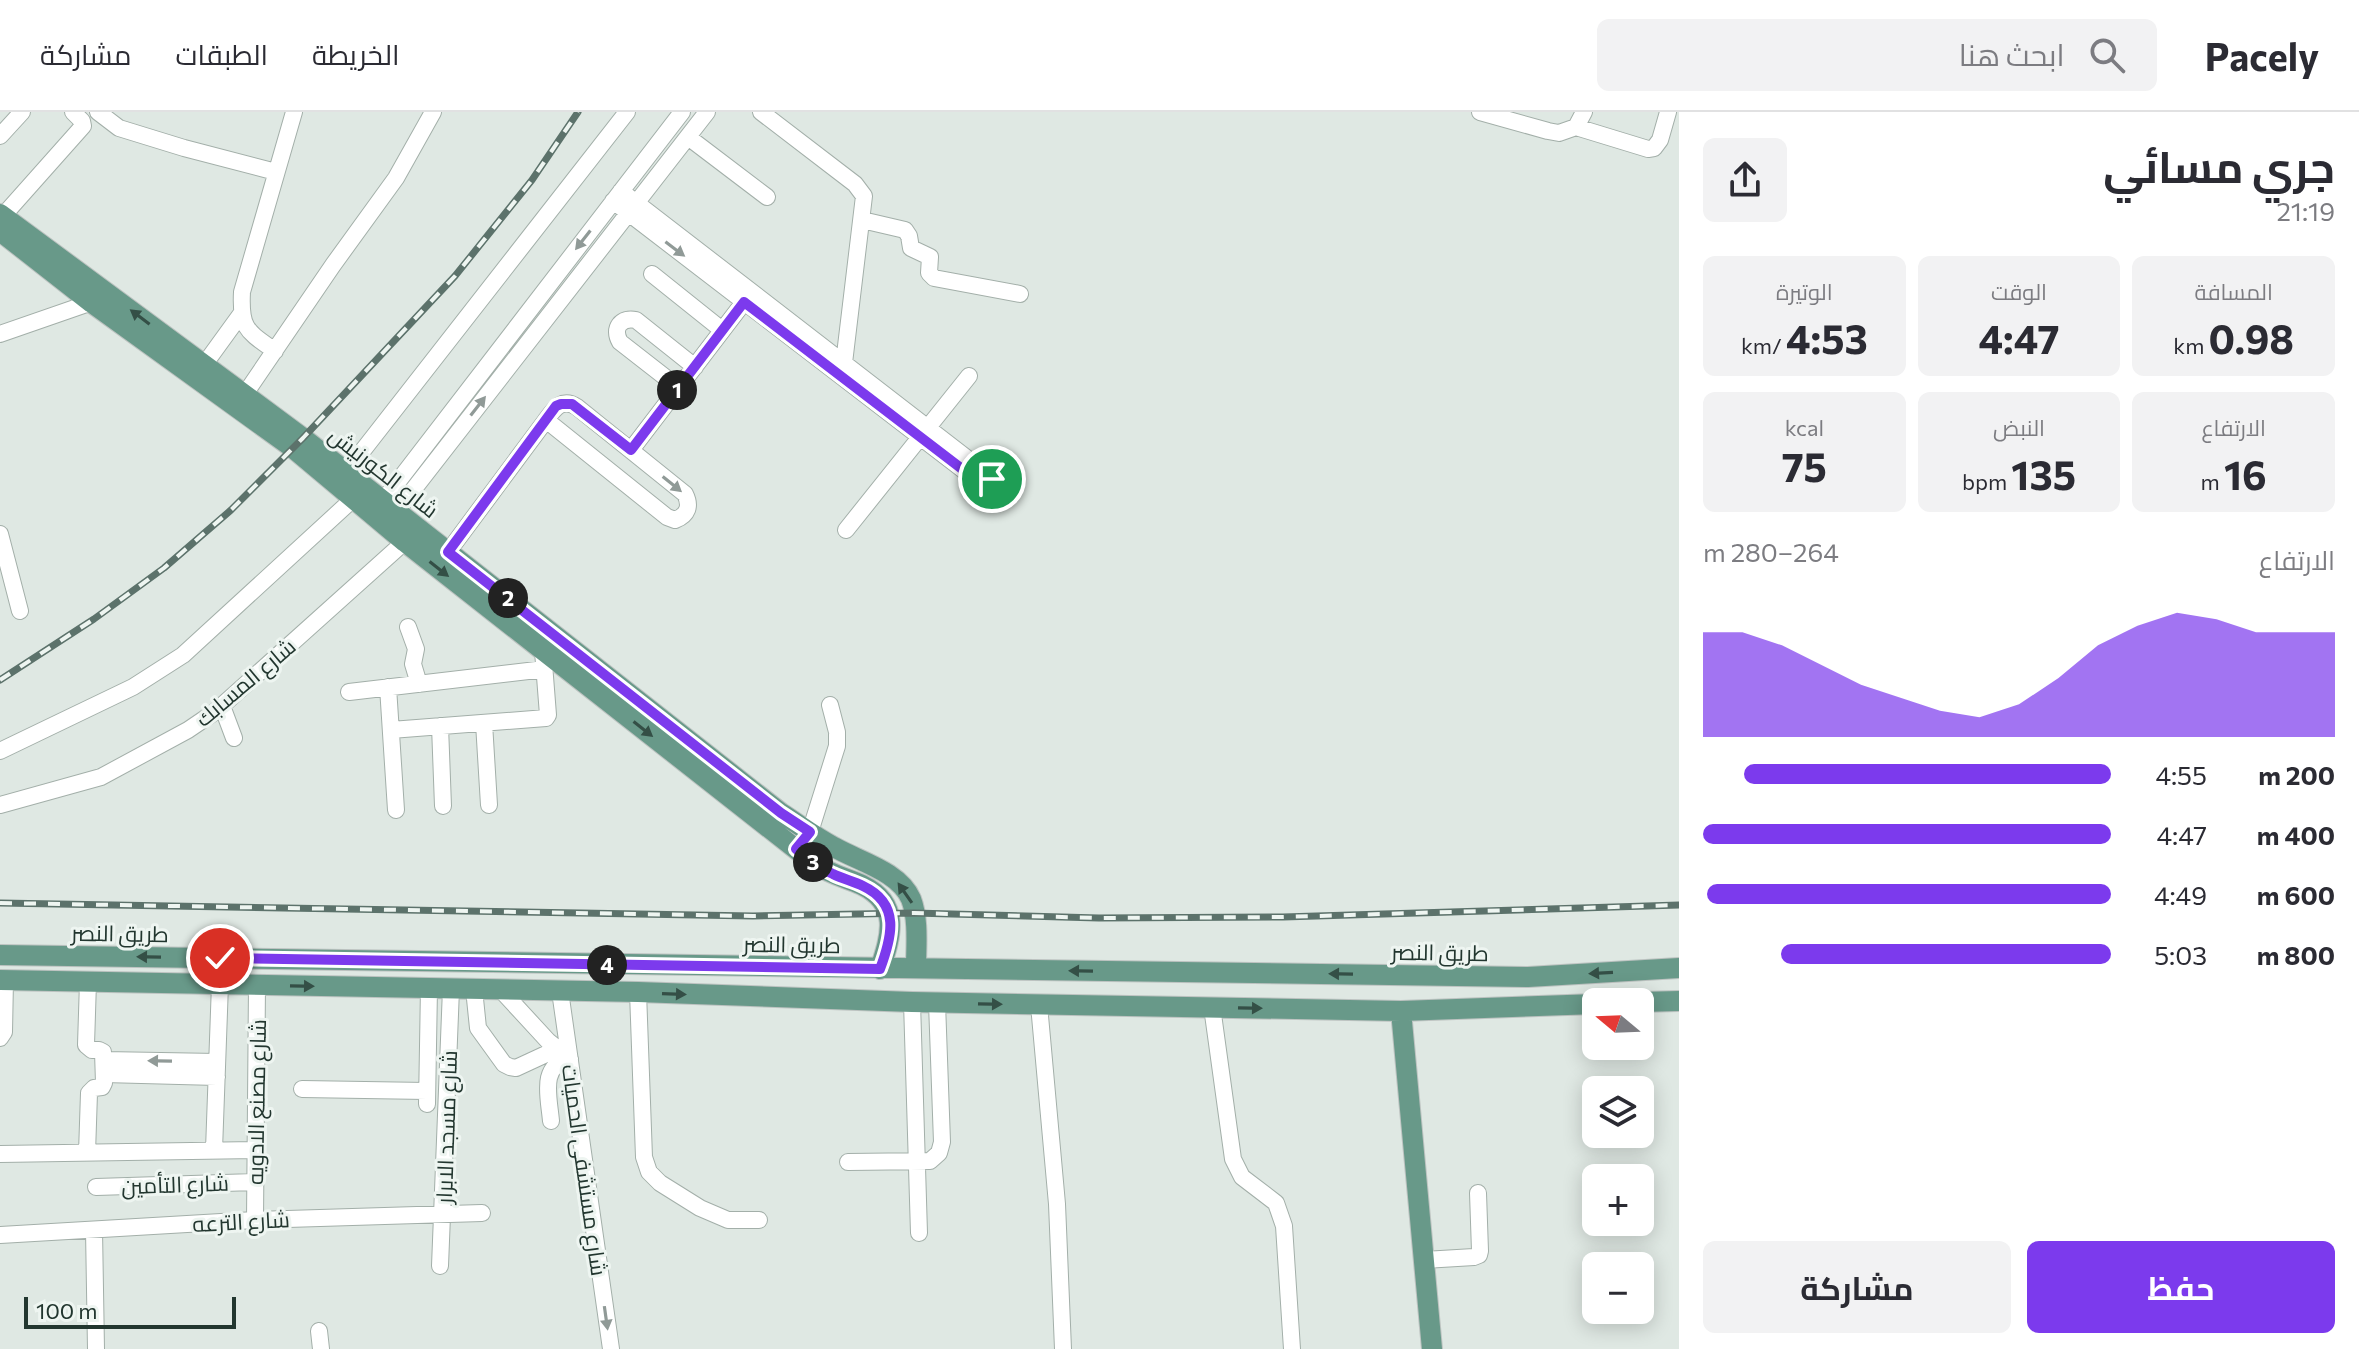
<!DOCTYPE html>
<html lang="ar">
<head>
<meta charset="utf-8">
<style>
	body { margin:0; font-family:Commissioner,Cairo,sans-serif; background:#f2f2f3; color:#2b2b33; direction:rtl; height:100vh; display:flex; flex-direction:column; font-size:30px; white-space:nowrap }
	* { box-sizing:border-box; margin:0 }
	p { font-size:26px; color:#7c7c81 }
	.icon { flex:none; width:44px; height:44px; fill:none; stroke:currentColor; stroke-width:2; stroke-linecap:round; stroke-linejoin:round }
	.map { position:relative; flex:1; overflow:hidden; direction:ltr }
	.drawer { display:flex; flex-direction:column; background:#fff; width:680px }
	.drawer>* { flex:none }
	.needle { width:52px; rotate:289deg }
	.tools { position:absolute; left:1582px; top:876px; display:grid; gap:16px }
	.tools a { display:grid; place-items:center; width:72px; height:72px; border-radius:12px; background:#fff; box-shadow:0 4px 20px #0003; font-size:40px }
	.scale { position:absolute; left:24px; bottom:20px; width:212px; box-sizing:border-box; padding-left:8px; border:4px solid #22362f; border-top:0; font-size:22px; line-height:28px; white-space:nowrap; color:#22362f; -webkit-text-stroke:6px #eef5f1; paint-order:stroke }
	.pin { position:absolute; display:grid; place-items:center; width:68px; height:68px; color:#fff; margin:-34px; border:4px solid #fff; border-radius:50%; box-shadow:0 2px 8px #0007 }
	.km { position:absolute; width:40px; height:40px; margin:-20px; border-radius:50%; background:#222; color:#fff; font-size:22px; line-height:40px; text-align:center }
	.round { display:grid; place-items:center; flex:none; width:84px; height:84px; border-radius:12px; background:#f2f2f3 }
	.headline { display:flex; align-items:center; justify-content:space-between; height:136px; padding:0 24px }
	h1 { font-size:44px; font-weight:700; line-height:60px }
	.figures { display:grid; grid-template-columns:repeat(3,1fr); gap:12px; height:136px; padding:8px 24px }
	.figures div { display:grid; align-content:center; border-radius:12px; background:#f2f2f3; text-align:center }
	.figures b { font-size:40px; font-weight:700 }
	.figures small { font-size:22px; font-weight:400 }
	.figures p { font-size:22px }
	.chart { height:224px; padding:16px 24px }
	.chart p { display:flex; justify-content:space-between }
	.chart svg { width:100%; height:144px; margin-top:8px; fill:#7c3aed; opacity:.7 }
	.cta { display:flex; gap:16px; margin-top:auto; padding:16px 24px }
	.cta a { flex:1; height:92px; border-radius:12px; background:#7c3aed; color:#fff; font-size:32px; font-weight:700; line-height:92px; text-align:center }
	.cta a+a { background:#f2f2f3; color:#2b2b33 }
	ul { padding:0 24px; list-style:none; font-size:26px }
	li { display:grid; grid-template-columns:128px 96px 1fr; align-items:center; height:60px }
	li i { height:20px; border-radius:10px; background:#7c3aed }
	header { display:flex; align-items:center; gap:48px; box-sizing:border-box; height:112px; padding:0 40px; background:#fff; border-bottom:2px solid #e1e1e2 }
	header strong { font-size:38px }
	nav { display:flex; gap:44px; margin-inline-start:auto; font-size:28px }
	.search { width:560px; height:72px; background:#f2f2f3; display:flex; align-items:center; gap:20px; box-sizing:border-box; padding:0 28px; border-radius:12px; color:#7c7c81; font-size:30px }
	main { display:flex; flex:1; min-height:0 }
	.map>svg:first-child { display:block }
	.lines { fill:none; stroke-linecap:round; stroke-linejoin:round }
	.minor-casing { stroke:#a3afa9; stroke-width:18 }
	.major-casing { stroke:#bdc3c1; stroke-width:22 }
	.minor { stroke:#fff; stroke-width:16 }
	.major { stroke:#689989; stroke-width:20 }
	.rail-casing { stroke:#5c726b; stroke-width:7 }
	.rail { stroke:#eef5f1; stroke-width:4; stroke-dasharray:12; stroke-linecap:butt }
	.oneway { fill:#909a97 }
	.oneway2 { fill:#344f46 }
	.route-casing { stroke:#fff; stroke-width:16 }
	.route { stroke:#7c3aed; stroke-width:10 }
	.labels { text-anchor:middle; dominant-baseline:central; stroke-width:6; stroke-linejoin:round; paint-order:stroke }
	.street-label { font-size:22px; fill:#22362f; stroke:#eef5f1 }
</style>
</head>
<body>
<header>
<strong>Pacely</strong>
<div class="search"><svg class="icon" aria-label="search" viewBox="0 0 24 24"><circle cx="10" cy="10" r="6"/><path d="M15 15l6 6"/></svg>ابحث هنا</div>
<nav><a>الخريطة</a><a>الطبقات</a><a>مشاركة</a></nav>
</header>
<main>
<section class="drawer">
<div class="headline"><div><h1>جري مسائي</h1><p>21:19</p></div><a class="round"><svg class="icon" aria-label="share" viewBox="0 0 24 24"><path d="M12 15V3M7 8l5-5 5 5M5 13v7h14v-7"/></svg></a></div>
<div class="figures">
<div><p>المسافة</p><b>0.98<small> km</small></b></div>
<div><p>الوقت</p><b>4:47</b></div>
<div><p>الوتيرة</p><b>4:53<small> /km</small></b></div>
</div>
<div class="figures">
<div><p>الارتفاع</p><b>16<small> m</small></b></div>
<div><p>النبض</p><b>135<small> bpm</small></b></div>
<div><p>kcal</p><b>75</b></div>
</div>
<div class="chart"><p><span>الارتفاع</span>264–280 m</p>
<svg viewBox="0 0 160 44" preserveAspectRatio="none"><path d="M0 44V12L10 12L20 16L30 22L40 28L50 32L60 36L70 38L80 34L90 26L100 16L110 10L120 6L130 8L140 12L150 12L160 12V44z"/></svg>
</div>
<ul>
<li><b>200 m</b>4:55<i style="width:90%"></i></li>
<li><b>400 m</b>4:47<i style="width:100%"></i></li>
<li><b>600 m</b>4:49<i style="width:99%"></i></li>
<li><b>800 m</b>5:03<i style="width:81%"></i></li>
</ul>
<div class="cta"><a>حفظ</a><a>مشاركة</a></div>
</section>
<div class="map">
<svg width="1679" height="1237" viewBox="0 0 1679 1237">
	<rect width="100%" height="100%" fill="#dfe8e3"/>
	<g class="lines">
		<g class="minor-casing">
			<path id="minor" d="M98 0 119 16 184 36 276 60
				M761 0 855 72 864 84 844 251
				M1480 0 1548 19 1559 21 1576 15 1584 0
				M1576 15 1648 37 1654 36 1660 28 1668 0
				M0 24 22 0
				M688 25 767 85
				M613 89 983 373H989L992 371 990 364 621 79
				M3 104 83 14 82 9 73 0
				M862 108 905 118 909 124 911 136 930 145 929 161 934 166 1020 182
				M652 162 722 218
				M0 222 98 188
				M275 239C247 219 240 217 242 180L294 0
				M204 253 241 202
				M679 276 620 230C612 216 621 205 636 208L695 255
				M245 282 333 153 396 66 433 0
				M631 338 744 190
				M346 360 627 0
				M383 389 682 0
				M396 400 707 0
				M846 418 969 264
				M0 422 20 499
				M448 440 546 308C554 297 562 285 577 295L685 382C691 394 688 403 675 408L667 405 546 308
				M408 515 416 537 413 552 419 572
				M388 575 396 698
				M349 580 545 557
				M222 594 234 626
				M484 611 489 693
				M440 614 443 694
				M391 618 546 606 548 603 543 539
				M0 639 133 575 183 543 353 387
				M0 693 101 665 188 618 216 599 411 424
				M810 720 837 634V620L830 593
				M474 877 478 916 504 952 510 955 516 956 557 937
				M501 878 548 929 564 942
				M560 879 611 1237
				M638 880 644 1045 649 1060 660 1071 700 1096 728 1108H759
				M912 890 919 1121
				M1039 893 1057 1092 1063 1237
				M1212 895 1233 1047 1242 1065 1276 1091 1284 1114 1292 1237
				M0 926 4 920 5 868
				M104 948 217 950
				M104 962 217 965
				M302 977 427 979
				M427 992 429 876
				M551 1009C549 985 539 953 570 947
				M214 1038 220 872
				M87 1041 89 981 94 976 102 975 104 971 103 940 99 938H92L86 933 88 870
				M0 1042 255 1038
				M848 1050 930 1049 939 1041 942 1030 937 891
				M96 1075 255 1070
				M255 1108 257 873
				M94 1118 96 1237
				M0 1123 255 1108 482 1101
				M1424 1148 1474 1145 1479 1143 1480 1139 1478 1081
				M440 1154 451 877
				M319 1219 321 1237"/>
		</g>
		<g class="major-casing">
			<path id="major" d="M0 102 303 326 781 701C798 712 815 725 834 735 858 749 899 759 911 787 919 808 916 835 916 856
				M0 119 92 191 293 336 405 430 815 752C830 762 846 766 862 773 901 792 891 824 880 857
				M0 843 1528 865 1679 856
				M0 868 638 880 912 890 1401 899 1596 892
				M1640 890 1679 889
				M1401 899 1432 1237"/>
		</g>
		<use href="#minor" class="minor"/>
		<use href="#major" class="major"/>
		<g class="rail-casing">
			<path id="rail" d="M0 568 94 507 164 456 231 398 303 326 455 164 532 68 578 0
				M0 791 753 804 914 801 1099 806 1283 805 1679 793"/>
		</g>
		<use href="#rail" class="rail"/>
	</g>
	<defs><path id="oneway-solid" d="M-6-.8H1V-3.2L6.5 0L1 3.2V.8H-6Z" transform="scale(2)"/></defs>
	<g class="oneway">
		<use href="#oneway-solid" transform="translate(583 128) rotate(128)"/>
		<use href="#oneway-solid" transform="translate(675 137) rotate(37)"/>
		<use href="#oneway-solid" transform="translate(478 294) rotate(-52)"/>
		<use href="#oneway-solid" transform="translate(672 372) rotate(39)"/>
		<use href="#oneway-solid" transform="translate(160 949) rotate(-179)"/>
		<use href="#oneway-solid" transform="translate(606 1206) rotate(82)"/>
	</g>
	<g class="oneway2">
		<use href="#oneway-solid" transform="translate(140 205) rotate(-143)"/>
		<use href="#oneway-solid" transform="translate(439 457) rotate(38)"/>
		<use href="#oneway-solid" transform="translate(643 617) rotate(38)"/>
		<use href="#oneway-solid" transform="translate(905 781) rotate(-125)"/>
		<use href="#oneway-solid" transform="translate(149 845) rotate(-179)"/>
		<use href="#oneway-solid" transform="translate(1081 859) rotate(-179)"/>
		<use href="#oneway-solid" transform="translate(1601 861) rotate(177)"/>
		<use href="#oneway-solid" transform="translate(1341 862) rotate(-179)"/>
		<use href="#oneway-solid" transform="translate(302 874) rotate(1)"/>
		<use href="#oneway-solid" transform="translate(674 882) rotate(2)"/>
		<use href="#oneway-solid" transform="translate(990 892) rotate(1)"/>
		<use href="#oneway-solid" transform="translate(1250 896) rotate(1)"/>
	</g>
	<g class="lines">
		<g class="route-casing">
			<path id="route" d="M220 846 880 857C892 825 901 792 863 774 853 769 843 767 833 762 819 756 808 746 796 737L810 720 781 701 448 440 556 294 561 292H572L631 338 744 190 983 373H989L992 367"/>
		</g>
		<use href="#route" class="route"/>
	</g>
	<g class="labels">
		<g class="street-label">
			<text transform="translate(384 360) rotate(38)">شارع الكورنيش</text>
			<text transform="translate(245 570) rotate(-40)">شارع المسابك</text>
			<text transform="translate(120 821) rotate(1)">طريق النصر</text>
			<text transform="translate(792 832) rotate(1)">طريق النصر</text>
			<text transform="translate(1440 840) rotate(1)">طريق النصر</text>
			<text transform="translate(256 990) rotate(-89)">شارع مصنع الادويه</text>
			<text transform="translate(446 1015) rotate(-88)">شارع مسجد الابرار</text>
			<text transform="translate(585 1058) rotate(82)">شارع مستشفى الحميات</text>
			<text transform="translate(175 1072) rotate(-2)">شارع التأمين</text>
			<text transform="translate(241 1109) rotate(-3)">شارع الترعه</text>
		</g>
	</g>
</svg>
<div class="tools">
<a><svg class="needle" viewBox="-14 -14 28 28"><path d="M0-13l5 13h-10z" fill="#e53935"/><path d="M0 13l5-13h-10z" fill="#7c7c81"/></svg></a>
<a><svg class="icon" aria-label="layers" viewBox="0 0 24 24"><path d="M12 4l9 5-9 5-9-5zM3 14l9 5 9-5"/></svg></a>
<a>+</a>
<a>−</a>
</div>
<div class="scale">100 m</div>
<div class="pin" style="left:992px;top:367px;background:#1e9e55"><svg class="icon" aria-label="arrive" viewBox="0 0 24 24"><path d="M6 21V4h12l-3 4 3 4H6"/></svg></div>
<div class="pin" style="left:220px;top:846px;background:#d93025"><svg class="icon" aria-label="check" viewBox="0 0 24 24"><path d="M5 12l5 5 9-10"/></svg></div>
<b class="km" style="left:677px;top:278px">1</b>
<b class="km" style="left:508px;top:486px">2</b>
<b class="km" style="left:813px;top:750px">3</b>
<b class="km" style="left:607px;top:853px">4</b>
</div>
</main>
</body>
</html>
